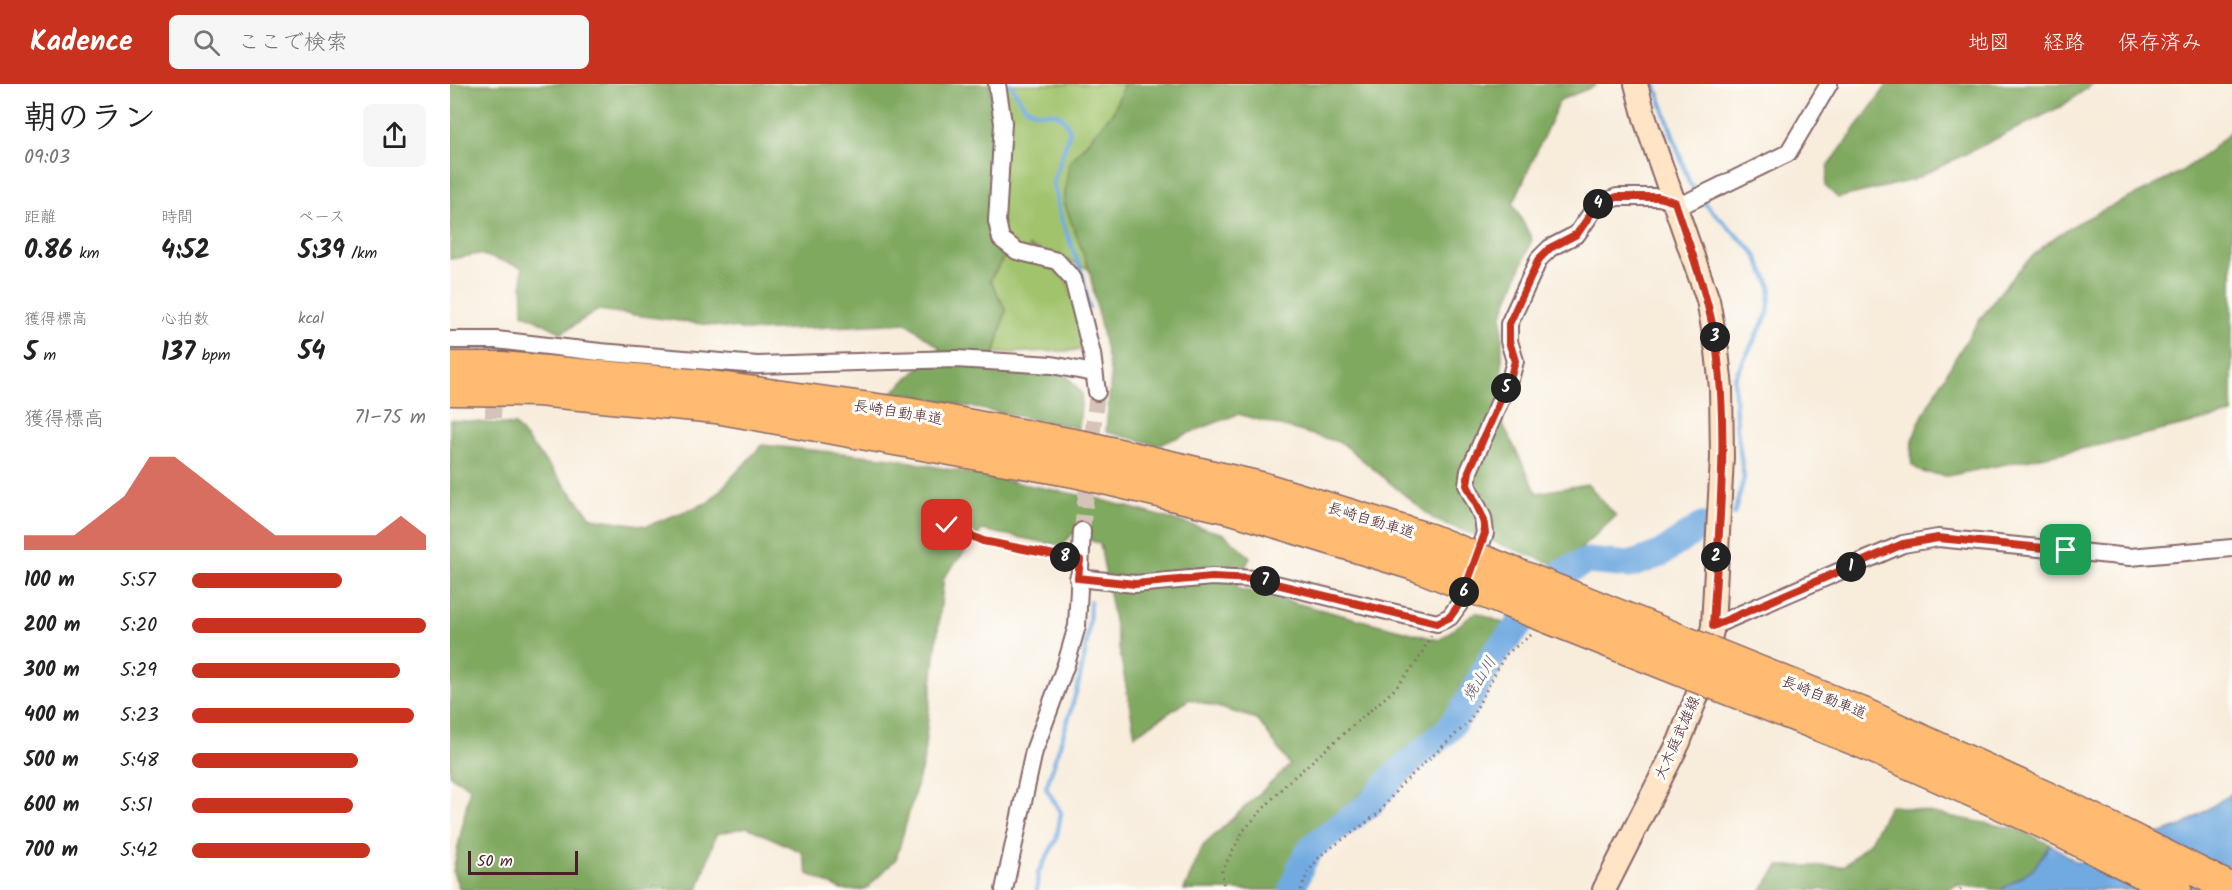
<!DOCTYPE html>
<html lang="ja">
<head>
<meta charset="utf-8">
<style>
	body { margin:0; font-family:Kalam,"Klee One",sans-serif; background:#f6f6f6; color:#222; height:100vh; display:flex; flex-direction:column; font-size:22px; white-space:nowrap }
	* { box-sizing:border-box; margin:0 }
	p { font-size:20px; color:#767676 }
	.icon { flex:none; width:33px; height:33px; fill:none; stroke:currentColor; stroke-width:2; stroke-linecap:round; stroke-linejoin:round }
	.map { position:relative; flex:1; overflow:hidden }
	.drawer { display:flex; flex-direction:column; background:#fff; width:450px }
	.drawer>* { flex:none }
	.scale { position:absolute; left:18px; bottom:15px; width:110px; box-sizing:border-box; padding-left:6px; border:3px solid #4a1f2b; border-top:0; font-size:16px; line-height:21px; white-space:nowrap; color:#4a1f2b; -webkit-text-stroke:4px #fdfcf7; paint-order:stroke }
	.pin { position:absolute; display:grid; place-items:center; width:51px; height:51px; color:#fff; margin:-26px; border-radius:12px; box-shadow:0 3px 9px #0006 }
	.km { position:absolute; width:30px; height:30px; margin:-15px; border-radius:50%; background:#222; color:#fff; font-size:16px; line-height:30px; text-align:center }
	.round { display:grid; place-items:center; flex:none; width:63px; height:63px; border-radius:9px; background:#f6f6f6 }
	.headline { display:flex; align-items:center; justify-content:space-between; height:102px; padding:0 24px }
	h1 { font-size:33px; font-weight:700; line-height:45px }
	.metrics { display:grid; grid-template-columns:repeat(3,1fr); gap:9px; height:102px; padding:6px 24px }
	.metrics div { display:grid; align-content:center }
	.metrics b { font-size:26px; font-weight:700 }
	.metrics small { font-size:16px; font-weight:400 }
	.metrics p { font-size:16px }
	.chart { height:168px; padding:12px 24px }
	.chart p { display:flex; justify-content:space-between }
	.chart svg { width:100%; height:108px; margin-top:6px; fill:#c8321e; opacity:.7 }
	ul { padding:0 24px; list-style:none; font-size:20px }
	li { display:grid; grid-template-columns:96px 72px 1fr; align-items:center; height:45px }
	li i { height:15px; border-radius:8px; background:#c8321e }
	header { display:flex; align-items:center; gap:36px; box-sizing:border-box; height:84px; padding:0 30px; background:#c8321e; color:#fff }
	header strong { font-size:28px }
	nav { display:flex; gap:33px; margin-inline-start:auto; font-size:21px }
	.search { width:420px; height:54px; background:#f6f6f6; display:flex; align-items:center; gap:15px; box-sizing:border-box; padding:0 21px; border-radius:9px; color:#767676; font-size:22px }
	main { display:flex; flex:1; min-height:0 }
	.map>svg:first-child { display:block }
	.green { fill:#a1c36c; stroke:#76714c; stroke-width:1.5 }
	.forest { fill:#80a960; stroke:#656446; stroke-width:1.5 }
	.water { fill:#71aae1; stroke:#5e6486; stroke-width:1.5 }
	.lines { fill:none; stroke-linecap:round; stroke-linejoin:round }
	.stream { stroke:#71aae1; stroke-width:4.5 }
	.river { stroke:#71aae1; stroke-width:27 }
	.street-tunnel { stroke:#d5c3b8; stroke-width:16; stroke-dasharray:16 8; stroke-linecap:butt }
	.street-casing { stroke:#876769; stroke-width:20 }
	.secondary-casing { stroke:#876769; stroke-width:26 }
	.highway-casing { stroke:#876769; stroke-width:33 }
	.path { stroke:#876769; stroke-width:3; stroke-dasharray:1.5 4.5; stroke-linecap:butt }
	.street { stroke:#fff; stroke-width:16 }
	.secondary { stroke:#ffe4c6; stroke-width:22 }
	.highway { stroke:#febb71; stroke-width:30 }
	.highway-bridge-casing { stroke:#876769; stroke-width:33; stroke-linecap:butt }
	.highway-bridge { stroke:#febb71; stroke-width:30 }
	.route-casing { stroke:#fff; stroke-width:12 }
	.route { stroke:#c8321e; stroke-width:8 }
	.labels { text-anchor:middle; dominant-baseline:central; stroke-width:6; stroke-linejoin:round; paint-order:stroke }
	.street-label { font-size:15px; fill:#4a1f2b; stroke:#fdfcf7 }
	.water-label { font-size:16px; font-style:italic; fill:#5a5774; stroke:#fdfcf7 }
</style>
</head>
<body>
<header>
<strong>Kadence</strong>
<div class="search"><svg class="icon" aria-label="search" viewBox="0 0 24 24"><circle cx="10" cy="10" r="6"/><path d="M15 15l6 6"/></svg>ここで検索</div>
<nav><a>地図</a><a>経路</a><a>保存済み</a></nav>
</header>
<main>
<section class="drawer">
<div class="headline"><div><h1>朝のラン</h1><p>09:03</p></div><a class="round"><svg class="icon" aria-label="share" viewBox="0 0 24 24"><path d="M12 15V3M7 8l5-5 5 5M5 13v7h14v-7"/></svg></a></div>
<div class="metrics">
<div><p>距離</p><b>0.86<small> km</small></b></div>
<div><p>時間</p><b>4:52</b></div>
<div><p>ペース</p><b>5:39<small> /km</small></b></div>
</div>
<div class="metrics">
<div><p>獲得標高</p><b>5<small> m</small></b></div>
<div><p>心拍数</p><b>137<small> bpm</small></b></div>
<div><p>kcal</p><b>54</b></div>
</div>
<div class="chart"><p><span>獲得標高</span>71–75 m</p>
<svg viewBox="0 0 160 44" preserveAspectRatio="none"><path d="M0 44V38L10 38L20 38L30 30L40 22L50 6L60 6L70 14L80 22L90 30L100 38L110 38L120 38L130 38L140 38L150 30L160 38V44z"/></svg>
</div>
<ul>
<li><b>100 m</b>5:57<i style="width:64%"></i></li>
<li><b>200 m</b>5:20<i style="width:100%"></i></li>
<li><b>300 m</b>5:29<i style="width:89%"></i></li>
<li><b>400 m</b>5:23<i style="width:95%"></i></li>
<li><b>500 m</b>5:48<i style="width:71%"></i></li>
<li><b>600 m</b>5:51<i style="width:69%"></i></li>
<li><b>700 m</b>5:42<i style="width:76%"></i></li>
</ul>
</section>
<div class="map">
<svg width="1782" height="806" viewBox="0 0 1782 806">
	<rect width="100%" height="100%" fill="#fdfcf7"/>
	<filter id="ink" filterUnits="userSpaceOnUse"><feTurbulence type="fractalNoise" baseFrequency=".0167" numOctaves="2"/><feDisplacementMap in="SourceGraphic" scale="12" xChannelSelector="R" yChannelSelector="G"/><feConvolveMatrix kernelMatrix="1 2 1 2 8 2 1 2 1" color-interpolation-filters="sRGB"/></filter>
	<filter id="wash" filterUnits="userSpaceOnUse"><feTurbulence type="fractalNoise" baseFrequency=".008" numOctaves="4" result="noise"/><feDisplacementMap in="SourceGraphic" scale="24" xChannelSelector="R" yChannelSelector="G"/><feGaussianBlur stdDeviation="1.35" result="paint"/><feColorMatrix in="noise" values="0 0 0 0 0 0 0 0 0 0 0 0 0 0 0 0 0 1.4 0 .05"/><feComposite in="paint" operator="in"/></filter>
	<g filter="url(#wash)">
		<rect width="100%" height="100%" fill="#f8ecdb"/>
		<path class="green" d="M539 0H674L663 28 619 79 614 118 639 185 578 162 604 182 618 198 637 266 545 269 556 226 540 196 542 151Z"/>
		<path class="forest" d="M0 0H539L545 44 542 151 556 170 540 196 556 226 541 282 617 292 632 310 629 344 443 308 490 264 457 239 304 247 148 226 112 249 73 229 72 183 29 170 0 175Z
			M674 0H1145V2L1110 16 1063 120 1082 155 1052 231V338L1087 409 1137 400 1166 432 1111 483 985 436 892 359 788 330 708 361 656 348 661 292 639 185 614 118 619 79 663 28Z
			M1438 0H1643L1612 22 1463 96 1388 114 1375 102 1379 81Z
			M1782 45V330L1650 361 1497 392 1472 388 1462 381C1457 353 1476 325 1490 301 1519 248 1566 175 1619 144 1675 111 1739 96 1782 45Z
			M0 336 65 341 142 434 197 442 259 418 312 361 441 374 649 415 774 450 800 473 786 504 989 556 1026 528 1056 540 1007 625 855 759 835 806H734L753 762 840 681 807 635 740 615 685 651 650 460 623 449 612 462 532 446 494 493 473 679 446 775 415 806H392L358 790 352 768 297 743 266 750 248 806H10L3 788 20 704 0 691Z
			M1440 721 1567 745 1600 760 1584 784 1551 806 1506 801 1496 806H1312L1329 782H1394L1419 759Z"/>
		<path class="water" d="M1782 709V806H1551L1584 784 1600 760 1628 779 1734 741Z"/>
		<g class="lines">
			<path class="stream" d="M561 0C566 9 571 22 581 26 599 34 609 19 620 47L603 99 611 133 632 190 639 224
				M1205 0 1239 98 1247 109
				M1251 116 1304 168 1321 203 1318 229 1284 295 1287 347 1294 394 1284 430
				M587 806 588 789 606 756 611 729 596 704C615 643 640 581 640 517"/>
			<path class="river" d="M842 806 852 779 863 762 920 720 943 693 998 646 1017 620 1043 572 1112 489 1137 477 1180 481 1210 470 1252 442"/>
		</g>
	</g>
	<g filter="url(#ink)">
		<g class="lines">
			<path class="street-tunnel" d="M43 334 44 300
				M632 447 647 308"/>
			<g class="street-casing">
				<path id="street" d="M547 0 553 39 547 137 551 155 567 167 607 177 623 195 642 270 647 308
					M0 256H46L150 268 307 281 506 275 602 281 644 289
					M628 494 685 500 762 493 805 495 987 539 1000 533 1010 519 1035 449 1033 434 1017 401 1019 387 1061 292 1065 277 1059 257V240L1089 175 1100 164 1127 150 1147 121 1167 113H1208L1236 119 1338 69 1379 0
					M1263 542 1453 460 1488 454 1680 473 1782 464
					M554 806 584 667 616 580 627 542 632 447"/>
			</g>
			<g class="secondary-casing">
				<path id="secondary" d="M1154 806 1229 658 1249 607 1263 542 1272 374 1271 304 1267 267 1258 216 1196 38 1186 0"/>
			</g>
			<g class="highway-casing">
				<path id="highway" d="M0 283H52L261 302 457 329 639 363 811 403 980 455
					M0 306 88 307 266 324 624 388 785 426 967 482
					M1413 629 1623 725 1782 805
					M1410 658 1593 739 1726 806"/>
			</g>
			<path class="path" d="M497 441 533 457 616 473
				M774 806 772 787 793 747 835 701 946 604 969 575 981 551
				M851 806 858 788 871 771 928 730 950 702 1019 638 1055 571 1081 551
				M1510 806 1511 805"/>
			<use href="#street" class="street"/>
			<use href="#secondary" class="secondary"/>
			<use href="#highway" class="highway"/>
			<g class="highway-bridge-casing">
				<path id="highway-bridge" d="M980 455 1413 629
					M967 482 1410 658"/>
			</g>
			<use href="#highway-bridge" class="highway-bridge"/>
		</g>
	</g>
	<g class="lines" filter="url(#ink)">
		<g class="route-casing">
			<path id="route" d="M497 441 533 457 630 476 628 494 685 500 762 493 805 495 987 539 1000 533 1010 519 1035 449 1033 434 1017 401 1019 387 1061 292 1065 277 1059 257V240L1089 175 1100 164 1127 150 1147 121 1167 113H1208L1225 118C1241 167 1260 216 1267 267 1279 358 1268 452 1263 542L1453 460 1488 454 1616 466"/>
		</g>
		<use href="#route" class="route"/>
	</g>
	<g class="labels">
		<g class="street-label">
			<text transform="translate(448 329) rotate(9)">長崎自動車道</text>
			<text transform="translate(921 437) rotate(17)">長崎自動車道</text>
			<text transform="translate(1374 614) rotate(22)">長崎自動車道</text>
			<text transform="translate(1228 654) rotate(-66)">大木庭武雄線</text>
		</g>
		<g class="water-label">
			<text transform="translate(1030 595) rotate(-58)">焼山川</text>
		</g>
	</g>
</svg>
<div class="scale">50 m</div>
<div class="pin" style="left:1616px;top:466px;background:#1e9e55"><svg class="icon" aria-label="arrive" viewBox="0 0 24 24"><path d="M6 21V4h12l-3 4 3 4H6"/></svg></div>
<div class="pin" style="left:497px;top:441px;background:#d93025"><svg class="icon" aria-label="check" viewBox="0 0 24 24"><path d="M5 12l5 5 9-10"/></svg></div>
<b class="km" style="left:1401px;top:483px">1</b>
<b class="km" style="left:1266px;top:473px">2</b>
<b class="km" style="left:1265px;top:253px">3</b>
<b class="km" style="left:1148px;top:120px">4</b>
<b class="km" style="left:1056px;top:304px">5</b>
<b class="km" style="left:1014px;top:508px">6</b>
<b class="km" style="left:815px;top:497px">7</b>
<b class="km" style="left:615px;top:473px">8</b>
</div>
</main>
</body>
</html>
